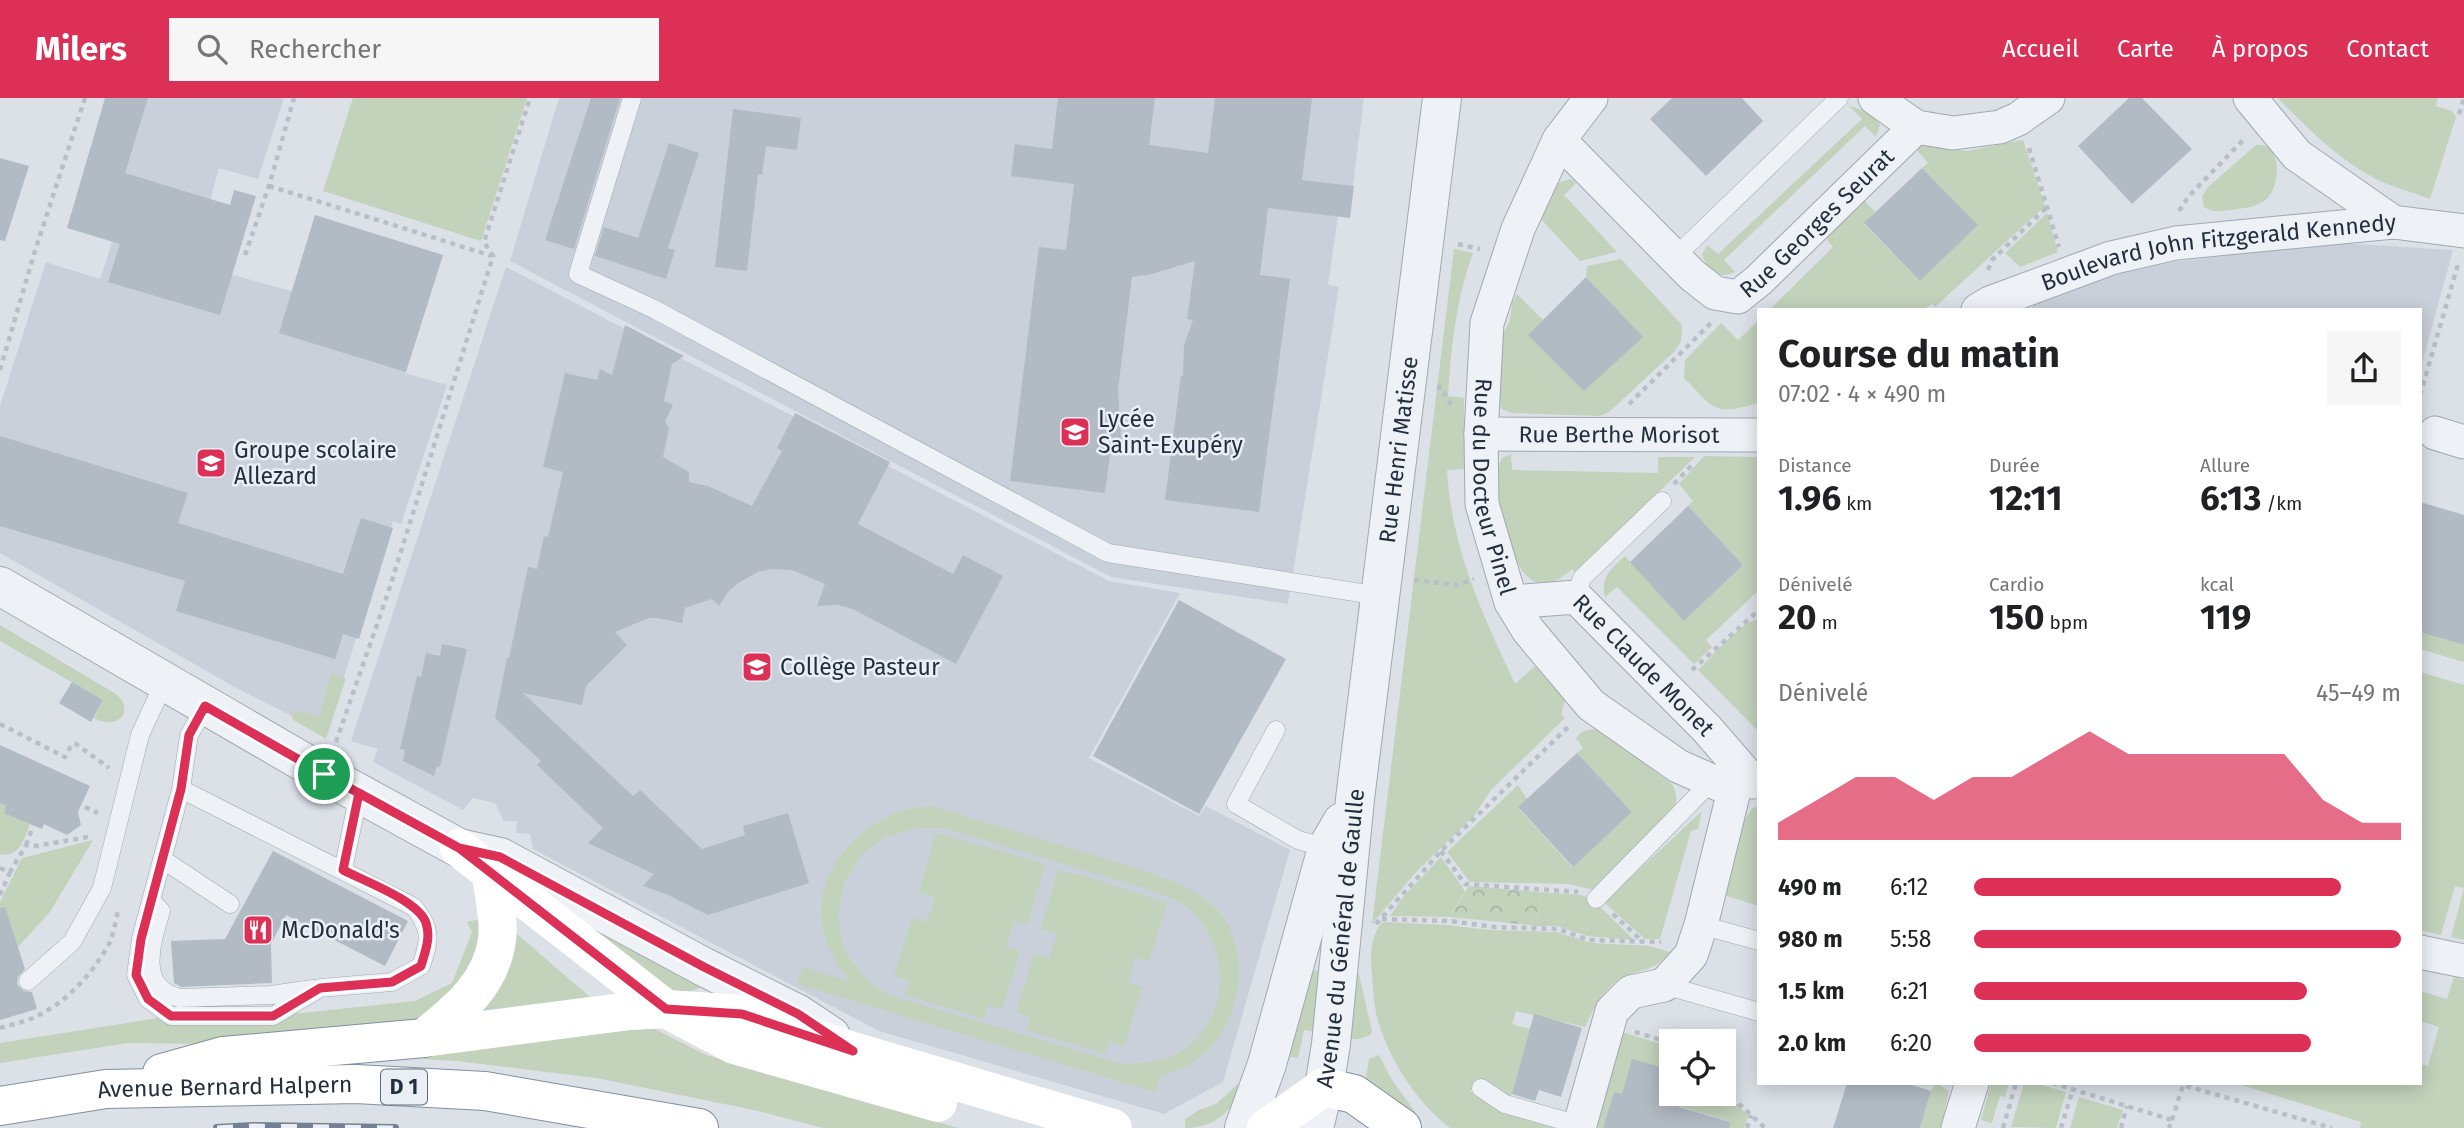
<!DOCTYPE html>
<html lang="fr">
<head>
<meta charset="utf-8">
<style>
	body { margin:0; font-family:"Fira Sans",sans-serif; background:#f6f6f6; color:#202124; height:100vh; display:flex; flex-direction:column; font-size:26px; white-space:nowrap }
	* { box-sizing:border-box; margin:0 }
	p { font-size:23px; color:#757577 }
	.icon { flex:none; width:38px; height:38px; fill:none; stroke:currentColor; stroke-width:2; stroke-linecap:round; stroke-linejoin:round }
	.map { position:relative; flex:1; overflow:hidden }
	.details { position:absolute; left:1757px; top:210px; width:665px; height:777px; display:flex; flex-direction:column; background:#fff; border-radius:0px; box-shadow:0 4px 18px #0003 }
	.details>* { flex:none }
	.fabs { position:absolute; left:1659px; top:931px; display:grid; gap:14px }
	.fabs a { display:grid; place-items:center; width:77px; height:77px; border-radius:0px; background:#fff; box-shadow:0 4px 18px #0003; font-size:35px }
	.pin { position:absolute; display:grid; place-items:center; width:60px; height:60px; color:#fff; margin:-30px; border:4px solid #fff; border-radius:50%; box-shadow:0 2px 7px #0007 }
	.round { display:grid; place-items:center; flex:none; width:74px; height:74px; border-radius:0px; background:#f6f6f6 }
	.head { display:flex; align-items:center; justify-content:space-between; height:119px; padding:0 21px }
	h1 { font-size:38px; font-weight:700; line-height:52px }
	.stats { display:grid; grid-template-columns:repeat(3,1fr); gap:10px; height:119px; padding:7px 21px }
	.stats div { display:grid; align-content:center }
	.stats b { font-size:35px; font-weight:700 }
	.stats small { font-size:19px; font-weight:400 }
	.stats p { font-size:19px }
	.chart { height:196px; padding:14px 21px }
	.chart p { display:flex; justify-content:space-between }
	.chart svg { width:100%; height:126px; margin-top:7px; fill:#dc3056; opacity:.7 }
	ul { padding:0 21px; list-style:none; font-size:23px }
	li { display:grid; grid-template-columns:112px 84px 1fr; align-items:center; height:52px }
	li i { height:18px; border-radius:9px; background:#dc3056 }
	header { display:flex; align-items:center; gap:42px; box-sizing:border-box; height:98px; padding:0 35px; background:#dc3056; color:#fff }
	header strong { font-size:33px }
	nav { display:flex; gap:38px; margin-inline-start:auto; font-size:24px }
	.search { width:490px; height:63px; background:#f6f6f6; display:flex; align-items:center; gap:18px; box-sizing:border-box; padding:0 24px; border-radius:0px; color:#757577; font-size:26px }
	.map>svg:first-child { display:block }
	.built { fill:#c9d0d9 }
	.grass { fill:#c2d2bb; fill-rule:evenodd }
	.forest { fill:url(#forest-crowns) }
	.building { fill:#b2bac4 }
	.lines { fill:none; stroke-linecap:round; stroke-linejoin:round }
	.service-casing { stroke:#a0a8b1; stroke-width:19 }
	.minor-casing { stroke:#a0a8b1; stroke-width:35 }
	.tertiary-casing { stroke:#a0a8b1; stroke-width:40 }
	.trunk-casing { stroke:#818f9f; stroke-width:40 }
	.path { stroke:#b9bfc6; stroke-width:4.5; stroke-dasharray:5 5; stroke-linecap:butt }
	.service { stroke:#eef1f5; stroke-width:18 }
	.minor { stroke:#eef1f5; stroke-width:33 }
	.tertiary { stroke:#eef1f5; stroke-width:38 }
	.secondary { stroke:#fff; stroke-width:38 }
	.trunk { stroke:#fff; stroke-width:38 }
	.rail-casing { stroke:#738192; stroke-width:8 }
	.rail { stroke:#eaeff5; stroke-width:5; stroke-dasharray:16; stroke-linecap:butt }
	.route-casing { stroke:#fff; stroke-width:14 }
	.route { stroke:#dc3056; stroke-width:9 }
	.labels { text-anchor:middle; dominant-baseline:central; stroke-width:5; stroke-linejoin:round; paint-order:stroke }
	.shield { fill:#eaeff5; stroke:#5f6976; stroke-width:2 }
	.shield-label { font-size:21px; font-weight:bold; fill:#232f3f }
	.street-label { font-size:23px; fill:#232f3f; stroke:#eaeff5 }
	.poi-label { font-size:23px; fill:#232f3f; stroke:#eaeff5; text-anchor:start }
</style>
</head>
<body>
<header>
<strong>Milers</strong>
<div class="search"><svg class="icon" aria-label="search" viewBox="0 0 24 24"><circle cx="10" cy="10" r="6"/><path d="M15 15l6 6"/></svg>Rechercher</div>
<nav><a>Accueil</a><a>Carte</a><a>À propos</a><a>Contact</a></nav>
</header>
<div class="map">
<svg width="2464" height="1030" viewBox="0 0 2464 1030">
	<defs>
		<pattern id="forest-crowns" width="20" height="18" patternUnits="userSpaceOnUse" patternTransform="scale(1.75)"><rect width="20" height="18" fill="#c2d2bb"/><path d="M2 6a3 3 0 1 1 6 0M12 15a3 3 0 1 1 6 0" fill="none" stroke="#a6b5a2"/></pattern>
	</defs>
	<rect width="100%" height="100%" fill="#dbe1e7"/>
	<path class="built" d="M109 0H284L258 81 219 70 210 103 230 176 294 194 441 158 405 275 447 287 401 426 393 423 326 636 231 587 0 455V308L46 164 100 181 112 144Z
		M559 0H1364L1349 119 1338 118 1328 187 1339 189 1288 506 1111 479 510 163Z
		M2339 145 2453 152 2420 273V212H2031L2035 203 2120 176 2173 164Z
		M506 169 1109 483 1180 495 1089 660 1199 718 1206 708 1290 752 1223 984 1164 1016 879 933 533 751 530 736 516 735 517 723H504L495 705 473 700 463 712 373 664 378 651 351 643Z"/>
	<path class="grass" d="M353 0H527L481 143 323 93Z
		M2278 0H2438L2436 8 2452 13 2456 19 2430 101C2412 94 2391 89 2374 80 2337 60 2307 30 2278 0Z
		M1849 8C1859 9 1876 18 1880 27L1876 39 1865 28 1724 162 1735 174C1718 182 1708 173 1702 157L1707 147 1718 156 1862 21Z
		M2023 42 2045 108 1935 209 1932 206 1922 212H1769L1833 149 1823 137 1861 99 1875 114 1864 126 1920 183 1978 127 1922 70 1928 65 1916 51 1919 47 1967 53Z
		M2256 47C2284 44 2281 92 2264 103 2254 110 2242 110 2231 112 2221 113 2213 115 2204 109L2202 99 2207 90Z
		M1570 81 1576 85 1564 97 1617 154 1580 163 1541 121 1558 85Z
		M2047 115 2058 154 2020 169 2005 155Z
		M1454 151 1473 155C1456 201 1451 249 1448 298L1464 300V371L1447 372C1452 453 1482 514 1515 586L1535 568 1565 602 1561 617 1565 620 1491 692 1473 719 1417 773 1372 826Z
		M1621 161 1682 227 1681 243 1674 254 1609 314 1600 318 1512 315 1502 311 1498 304 1500 252 1504 234 1510 223 1512 205 1517 196 1543 222 1529 236 1642 239 1586 179 1587 168Z
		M1759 222V305C1712 318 1716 312 1684 280L1685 262 1721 225 1738 242Z
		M1511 356 1512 372 1658 375V359H1695L1576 474 1572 471C1531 508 1514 466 1506 430 1500 408 1492 381 1502 360Z
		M1704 358 1759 359V492L1706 542 1712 549 1694 566 1617 489 1605 499C1600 479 1611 471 1625 458L1685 522 1743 467 1688 408 1693 403 1679 386Z
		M1759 520V634L1698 572C1716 555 1736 528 1759 520Z
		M0 527 116 596C136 613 117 633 94 620L103 602 0 543Z
		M2420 534 2464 547V564L2420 551Z
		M2420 574 2464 587V842L2451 839 2464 790 2455 788 2441 837 2420 832Z
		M331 576 346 580 326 641 292 621 295 613H298L319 619Z
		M1596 631 1672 686C1678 697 1677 704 1673 715L1594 792 1569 786 1470 784 1447 754 1518 687 1527 701 1518 710 1572 769 1632 714 1577 655 1583 650 1576 640 1583 633Z
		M0 705 32 720C26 736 21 761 0 756Z
		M932 708 1155 776C1175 785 1196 792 1212 807 1253 843 1244 918 1207 953 1194 966 1177 973 1160 978L1155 994 797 886 803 869 848 883C836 866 820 836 821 814 822 769 855 732 895 715 906 710 920 710 932 708ZM916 730H943L1151 792C1160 796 1172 799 1181 805 1234 841 1234 926 1175 957 1158 965 1140 965 1122 966L889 897 869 884 850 861 841 842 838 817 844 785 861 757 885 739Z
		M1759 709V808L1720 796 1742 727 1752 710Z
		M1702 713 1698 731 1691 733 1660 841H1645L1604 804Z
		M936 735 1032 762 1045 768 1027 827 1014 823 1006 848 1020 853 1002 911 988 907 984 921 905 897 909 883 894 878 912 820 927 824 935 799 919 794Z
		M93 742 50 814 18 849 0 853V804L22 760Z
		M1441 759 1465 793 1450 819 1390 818 1404 798Z
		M1058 772 1075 777 1076 775 1167 805 1149 863 1135 859 1128 884 1142 889 1124 948 1109 943 1105 956 1027 932 1031 920 1016 915 1034 856 1049 861 1057 836 1041 831Z
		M1540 794 1581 797 1592 801 1634 842 1587 838 1557 828H1538Z
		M480 821 487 839 469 881 422 920 202 946 128 945 0 965V945L171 918H273L415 903 452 885 472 834 467 824Z
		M1386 824 1446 827 1490 832 1556 834 1592 845 1650 848 1670 854C1654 874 1642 870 1622 880 1604 890 1593 911 1585 929L1516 913 1512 926 1530 931 1511 999 1485 981 1470 993 1496 1011 1553 1028 1552 1030H1450C1419 1006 1392 966 1380 929 1374 913 1373 893 1372 876 1370 857 1370 842 1381 825Z
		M510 830 590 899 479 913Z
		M600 833 701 887 698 891 690 893H654L593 842Z
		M1314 872 1321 874 1317 934 1304 932 1298 960 1284 958 1311 874Z
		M1355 873 1359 876 1372 934 1369 938 1358 941H1347Z
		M2454 879 2464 882V1030H2360L2361 1024 2235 985H2420V966L2428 968 2439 929 2420 923V893L2447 901Z
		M653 930 706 957 958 1030H823L754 1012 596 980 457 963 423 961 422 954Z
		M1622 934 1671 949V972L1632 962 1622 996 1614 994 1603 1030H1594Z
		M1379 957 1392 982 1416 1015 1414 1017 1365 986 1369 961Z
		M1936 985 1949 993 1941 1030H1920L1931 993Z
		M1991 985H2009L2005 999 2000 998 1992 1025 1981 1022Z
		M2024 985H2035L2066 994 2056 1030 2011 1029Z
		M1238 986H1244C1233 1013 1215 1030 1185 1030V1021L1199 1012 1216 1006Z
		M1683 996H1715L1714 1000 1737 1006 1748 1018 1744 1030H1726L1728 1023 1679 1008Z
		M2079 999 2123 1012 2117 1030H2070Z"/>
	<path class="forest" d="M1469 788 1540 794 1538 828 1450 819Z"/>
	<path class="building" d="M105 0H148L125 75 230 107 234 92 256 98 220 217 108 184 120 146 67 130Z
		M591 0H620L574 151 545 142Z
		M1058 0H1155L1149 47 1208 55 1215 0H1312L1302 82 1354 88 1350 120 1268 110 1260 177 1290 181 1259 414 1165 402 1181 277 1183 278 1184 247 1193 222 1187 221 1195 163 1152 176 1132 179 1118 292 1122 356H1110L1105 395 1010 383 1039 149 1066 152 1074 86 1011 78 1015 46 1052 51Z
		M1672 0H1742L1763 23 1706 78 1650 21Z
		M2129 0H2142L2192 51 2132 106 2078 48Z
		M733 11 801 20 797 52 766 48 762 77 758 76 747 173 715 169Z
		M669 45 699 55 668 150 675 152 666 181 595 158 604 129 638 140Z
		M0 60 29 68 5 143 0 142Z
		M1922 70 1978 127 1920 183 1864 125Z
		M315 117 443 157 406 274 279 235Z
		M1586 179 1643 239 1584 293 1528 237Z
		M625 227 684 258 672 266 664 303 673 307 665 324 669 330 663 359 689 374V384L708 388 752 408 782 353 777 350 795 315 890 364 858 426 953 476 963 457 1003 478 956 566 853 511 838 507 817 508 825 486 792 472 770 471 758 474 738 485 728 494 719 508 712 501 685 510 682 525 658 520H649L615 534 627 547 586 588 582 607 523 595 633 698 640 692 702 751 745 737 743 728 788 715 809 785 708 817 666 796 643 788 654 776 588 745 603 730 537 667 541 663 495 620 507 560H509L528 469 537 471 544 438 548 439 563 374 543 369 565 275 597 282 600 271 612 277Z
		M0 338 188 395 178 425 343 476 361 420 393 430 359 541 343 536 335 561 176 513 185 483 0 428Z
		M2420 404 2464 417V547L2420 534Z
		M1688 408 1743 467 1684 523 1630 464Z
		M1179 502 1286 561 1199 716 1093 658Z
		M442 546 467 551 440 669 437 668 434 678 403 663 405 652 400 651 417 578 421 579 426 555 440 558Z
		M72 584 103 602 91 624 59 605Z
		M0 647 90 688 78 714 81 727 67 737 44 726 42 731 4 715 6 708 0 705Z
		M1577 655 1632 714 1573 769 1518 709Z
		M273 753 408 823 385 868 286 817 271 846 272 885 181 889 174 885 171 843 225 841Z
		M5 809 25 871 18 879 17 886 24 893 32 894 37 911 0 922V810Z
		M1534 916 1582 930 1561 999 1539 992 1535 1003 1512 996Z
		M1632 961 1671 972V996H1683L1679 1009 1730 1024 1729 1030H1603L1614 994 1622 996Z
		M1847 985H1905L1931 993 1920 1030H1833Z"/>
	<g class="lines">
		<g class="service-casing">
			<path id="service" d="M632 0 578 176 652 210 1108 455 1380 498
				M1675 159 1839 0
				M1576 499 1582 480 1662 403
				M1276 632 1236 706 1298 742 1327 750
				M181 691 414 809C432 832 430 842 421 868L392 884 320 890 273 918H171L148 901 136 877 141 840 181 691 189 637 206 608
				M162 761 230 806
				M343 772 359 695
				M1596 801 1712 683
				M151 802 161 813C152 844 136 888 179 900L271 897 313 891
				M1701 827 1759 843
				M28 883 72 844 102 790 140 637 164 585
				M1664 887 1759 914
				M1481 990 1505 1006 1579 1027"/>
		</g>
		<g class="minor-casing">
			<g id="minor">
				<path id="s1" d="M1591 0 1559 42 1518 131 1487 225 1481 336 1482 406 1511 504 1528 532 1591 607 1678 668 1734 693"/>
				<path d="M1875 0 1916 29 1953 35 2000 29 2018 21 2048 0"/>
				<path d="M2250 0 2297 57 2393 124"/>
				<path id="s2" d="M1559 42 1692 177 1715 195 1738 199 1759 182 1916 29"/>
				<path id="s3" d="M1978 212 1990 205 2111 160 2176 145 2393 124 2464 133"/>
				<path d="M2435 335 2464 344"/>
				<path id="s4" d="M1481 336 1759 337"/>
				<path id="s5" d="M1511 504 1576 499 1707 631 1753 684"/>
				<path d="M2420 854 2464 863"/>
				<path d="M1579 1030 1612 913 1631 894 1664 887 1691 857 1701 827 1734 693"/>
				<path d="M1958 1030 1972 985"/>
			</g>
		</g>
		<g class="tertiary-casing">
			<g id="tertiary">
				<path d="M0 488 324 676 437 738 459 750 500 759 704 869 798 916 831 938"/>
				<path d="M1244 1030 1267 966 1327 750 1342 724"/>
				<path id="s6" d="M1314 1030 1324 989 1331 946 1355 701 1442 0"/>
			</g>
		</g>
		<g class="trunk-casing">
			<g id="trunk">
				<path d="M162 975 223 958 424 940"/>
				<path d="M1324 989 1354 996 1402 1030"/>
				<path id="s7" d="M0 1008 106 991 356 986 485 993 699 1030"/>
			</g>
		</g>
		<path class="path" d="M2459 16 2464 0
			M2029 50 2059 149
			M269 88 492 158
			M2179 113 2189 98 2246 39
			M1458 146 1480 151
			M245 157 269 88 294 0
			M1988 172 1993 161 2047 109
			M0 272 34 156 85 0
			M1437 289 1443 290 1446 300 1453 308
			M2420 297 2459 163
			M1629 306 1712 224
			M1674 386 1692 367
			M1414 482 1458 487 1474 481
			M1692 572 1759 512
			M0 626 65 659 72 646H76L109 670
			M336 644 388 495 493 158 484 144 530 0
			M85 709 98 715
			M26 747 33 728
			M1441 753 1465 786 1578 794
			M0 770 10 774 26 747 36 748 93 738
			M0 797 10 774
			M1613 816 1642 843
			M1382 821 1450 823 1494 829 1558 831 1589 842 1661 844
			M1376 826 1441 753 1570 627
			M0 930C12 926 26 924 37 918 67 904 94 874 110 844 114 834 116 822 118 812
			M1635 934 1671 945
			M1724 961 1731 963 1724 984
			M2052 985 2172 1022 2169 1030
			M1724 992 1765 1030
			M2172 1022 2183 987 2332 1030
			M1747 1030 1751 1017
			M2003 1030 2016 985
			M2061 1030 2073 991
			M2121 1030 2127 1008"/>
		<use href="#service" class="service"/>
		<use href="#minor" class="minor"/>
		<use href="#tertiary" class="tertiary"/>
		<path class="secondary" d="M459 750 666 911 734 947 938 1005
			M424 940 629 913 666 911 742 916 853 953 1113 1030
			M424 940C457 913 491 887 497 842 500 824 493 795 491 776
			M1266 1030 1324 989"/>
		<use href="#trunk" class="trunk"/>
		<g class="rail-casing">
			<path id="rail" d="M217 1030 253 1028 395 1030"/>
		</g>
		<use href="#rail" class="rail"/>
	</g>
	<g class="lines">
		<g class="route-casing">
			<path id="route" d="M324 676 205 608 189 637 181 691 141 841 136 877 148 901 171 918H273L320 890 392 884 421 868C425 854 431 840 426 825 419 803 364 783 343 772L359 695 459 750 666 911 742 916 853 953 798 916 704 869 500 759 459 750 324 676"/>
		</g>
		<use href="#route" class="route"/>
	</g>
	<defs>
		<g id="school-square" transform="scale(1.575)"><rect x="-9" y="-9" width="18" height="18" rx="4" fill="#dc3056" stroke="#eaeff5"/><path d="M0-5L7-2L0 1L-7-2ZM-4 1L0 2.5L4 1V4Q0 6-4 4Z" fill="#fff"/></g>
		<g id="restaurant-square" transform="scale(1.575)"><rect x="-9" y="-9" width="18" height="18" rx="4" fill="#dc3056" stroke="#eaeff5"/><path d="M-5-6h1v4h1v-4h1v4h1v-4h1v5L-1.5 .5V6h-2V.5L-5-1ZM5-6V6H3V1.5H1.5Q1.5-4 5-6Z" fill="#fff"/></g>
	</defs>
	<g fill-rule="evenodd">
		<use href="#school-square" x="1075" y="334"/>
		<use href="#school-square" x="211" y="365"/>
		<use href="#school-square" x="757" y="569"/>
		<use href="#restaurant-square" x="258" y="832"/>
	</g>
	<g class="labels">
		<rect class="shield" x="381" y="971.5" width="46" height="35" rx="5"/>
		<g class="shield-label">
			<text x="404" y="989">D 1</text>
		</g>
		<g class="street-label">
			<text stroke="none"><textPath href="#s2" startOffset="350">Rue Georges Seurat</textPath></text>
			<text stroke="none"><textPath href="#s3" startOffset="250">Boulevard John Fitzgerald Kennedy</textPath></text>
			<text stroke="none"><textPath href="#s4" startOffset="138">Rue Berthe Morisot</textPath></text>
			<text stroke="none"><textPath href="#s6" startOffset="684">Rue Henri Matisse</textPath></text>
			<text stroke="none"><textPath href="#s1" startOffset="415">Rue du Docteur Pinel</textPath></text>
			<text stroke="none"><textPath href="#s5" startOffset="161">Rue Claude Monet</textPath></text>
			<text stroke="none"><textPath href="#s6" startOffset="192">Avenue du Général de Gaulle</textPath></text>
			<text stroke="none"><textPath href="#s7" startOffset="226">Avenue Bernard Halpern</textPath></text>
		</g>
		<g class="poi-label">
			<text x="1098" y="321">Lycée<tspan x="1098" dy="26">Saint-Exupéry</tspan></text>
			<text x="234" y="352">Groupe scolaire<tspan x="234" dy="26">Allezard</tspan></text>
			<text x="780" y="569">Collège Pasteur</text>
			<text x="281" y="832">McDonald's</text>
		</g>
	</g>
</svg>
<div class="fabs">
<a><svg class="icon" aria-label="locate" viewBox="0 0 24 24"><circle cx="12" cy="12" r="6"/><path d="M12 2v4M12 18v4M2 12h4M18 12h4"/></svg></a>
</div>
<div class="pin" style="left:324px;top:676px;background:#1e9e55"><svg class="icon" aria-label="arrive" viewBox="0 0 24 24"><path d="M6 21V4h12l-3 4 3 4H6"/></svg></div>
<section class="details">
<div class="head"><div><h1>Course du matin</h1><p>07:02 · 4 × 490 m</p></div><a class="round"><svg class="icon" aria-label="share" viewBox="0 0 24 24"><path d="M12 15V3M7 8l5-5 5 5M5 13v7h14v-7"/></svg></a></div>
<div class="stats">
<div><p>Distance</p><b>1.96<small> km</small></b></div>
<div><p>Durée</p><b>12:11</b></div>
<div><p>Allure</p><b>6:13<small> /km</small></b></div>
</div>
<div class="stats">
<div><p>Dénivelé</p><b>20<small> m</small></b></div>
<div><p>Cardio</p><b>150<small> bpm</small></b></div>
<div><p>kcal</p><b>119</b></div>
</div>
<div class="chart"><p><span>Dénivelé</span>45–49 m</p>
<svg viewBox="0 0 160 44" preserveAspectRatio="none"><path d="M0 44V38L10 30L20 22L30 22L40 30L50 22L60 22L70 14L80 6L90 14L100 14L110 14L120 14L130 14L140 30L150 38L160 38V44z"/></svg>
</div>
<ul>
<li><b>490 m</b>6:12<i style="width:86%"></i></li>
<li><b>980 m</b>5:58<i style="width:100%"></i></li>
<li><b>1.5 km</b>6:21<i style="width:78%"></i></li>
<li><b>2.0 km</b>6:20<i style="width:79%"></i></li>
</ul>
</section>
</div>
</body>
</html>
